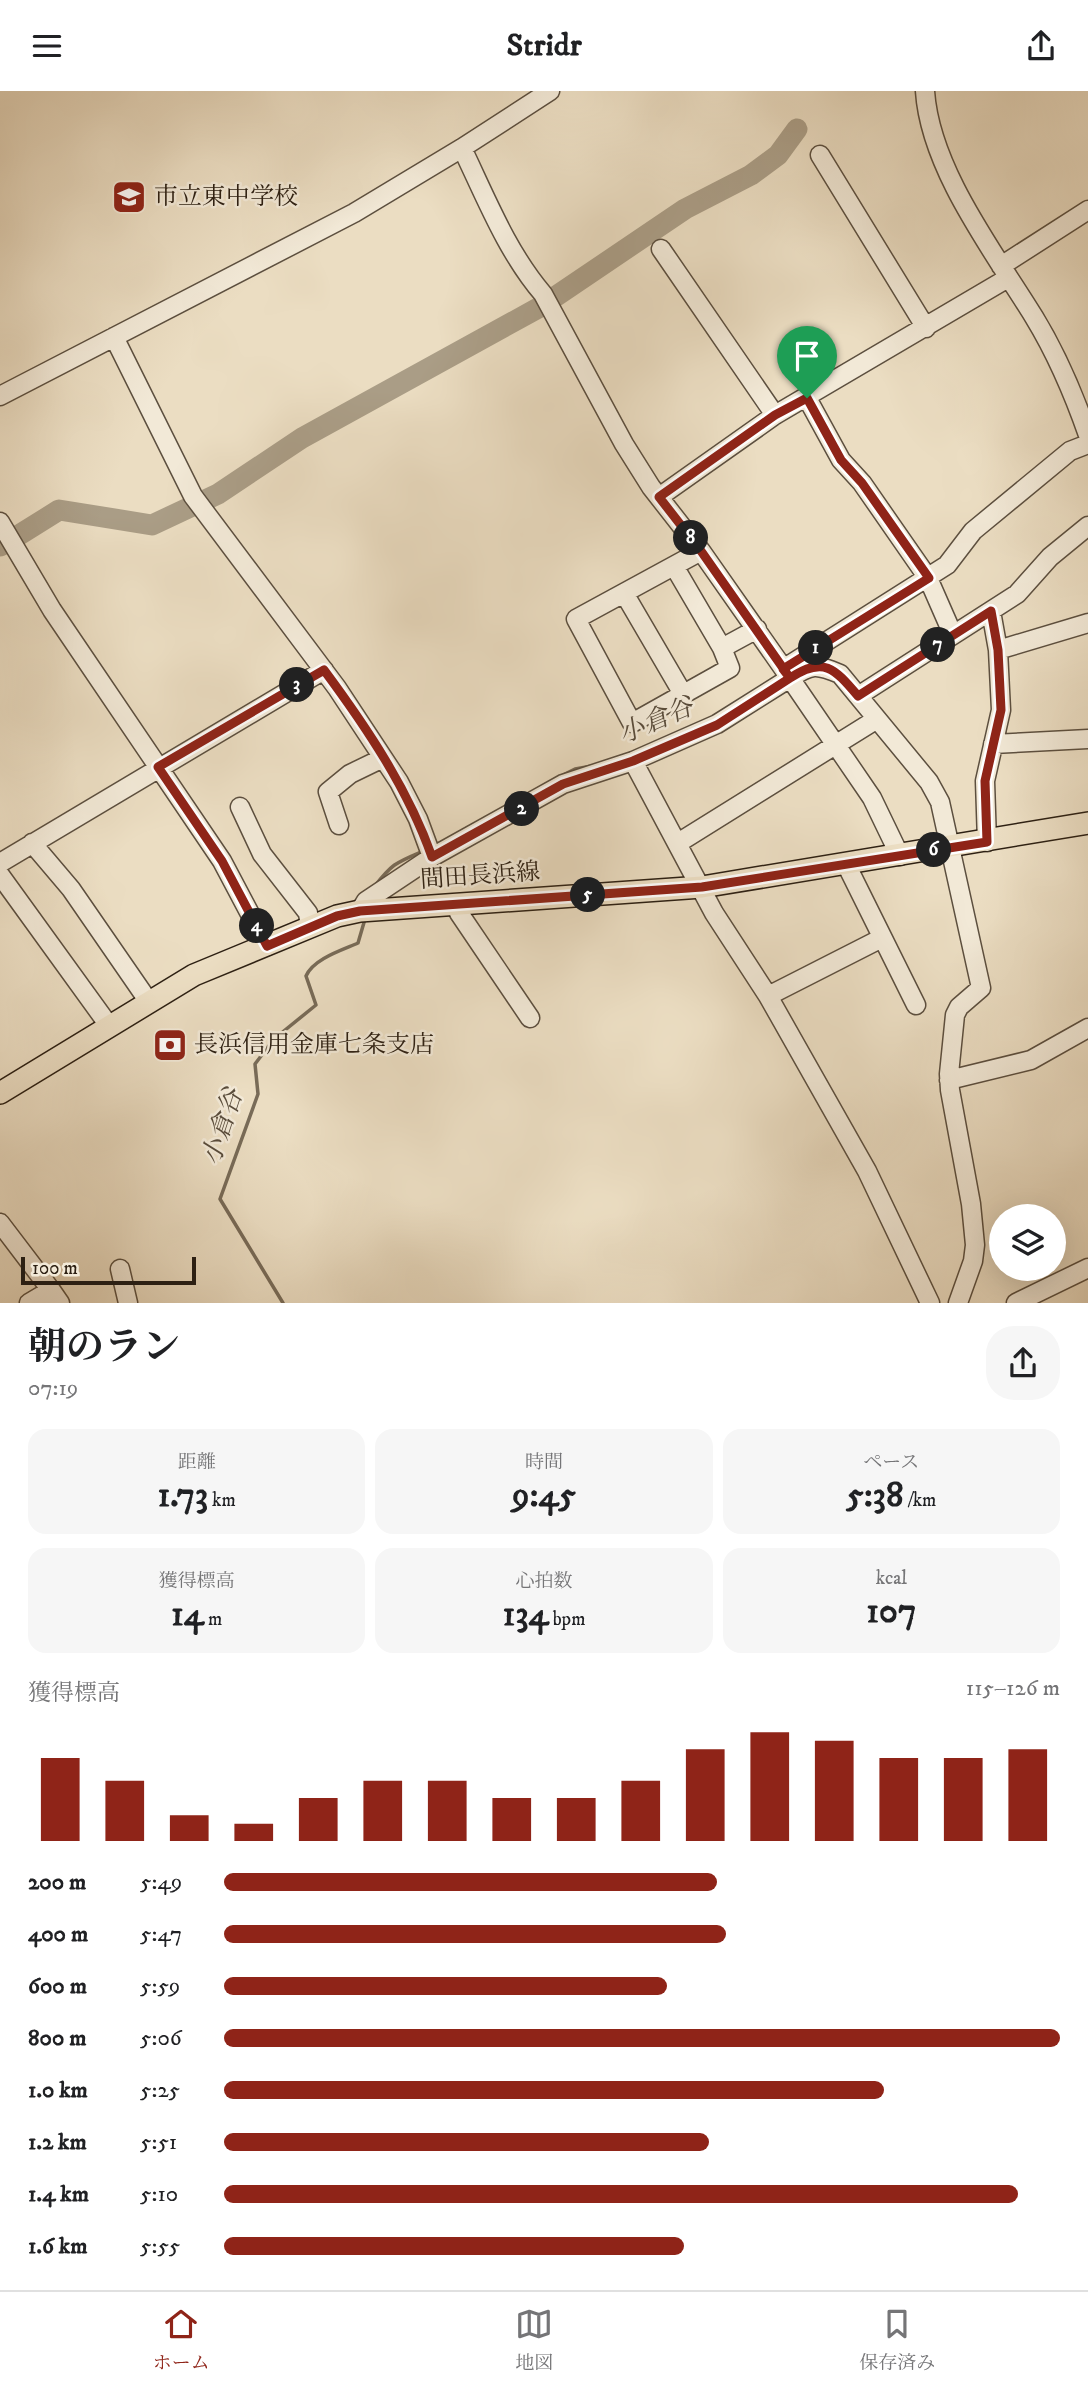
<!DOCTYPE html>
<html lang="ja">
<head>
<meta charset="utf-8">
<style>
	body { margin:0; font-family:"IM FELL DW Pica","Noto Serif JP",serif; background:#f6f6f6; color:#202124; height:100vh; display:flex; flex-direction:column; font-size:26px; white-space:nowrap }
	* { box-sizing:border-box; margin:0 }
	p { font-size:23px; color:#757577 }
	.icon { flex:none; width:38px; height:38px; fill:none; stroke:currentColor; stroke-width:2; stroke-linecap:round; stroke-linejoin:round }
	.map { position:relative; height:1212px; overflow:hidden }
	.side { display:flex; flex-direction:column; background:#fff; flex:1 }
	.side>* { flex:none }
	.buttons { position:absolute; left:989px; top:1113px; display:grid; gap:14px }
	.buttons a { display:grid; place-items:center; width:77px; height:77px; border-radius:50%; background:#fff; box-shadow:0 7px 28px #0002; font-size:35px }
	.scale { position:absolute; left:21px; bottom:18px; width:175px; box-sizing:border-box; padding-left:7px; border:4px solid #2d2013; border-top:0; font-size:19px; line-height:24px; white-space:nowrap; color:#2d2013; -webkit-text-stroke:5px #f2e9d7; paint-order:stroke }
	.pin { position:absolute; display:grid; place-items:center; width:60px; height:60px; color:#fff; margin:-72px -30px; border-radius:50% 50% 50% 0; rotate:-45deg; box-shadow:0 0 7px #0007 }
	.pin .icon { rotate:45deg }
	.km { position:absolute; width:35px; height:35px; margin:-18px; border-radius:50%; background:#222; color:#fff; font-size:19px; line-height:35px; text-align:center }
	.round { display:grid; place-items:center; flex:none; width:74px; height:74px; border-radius:28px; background:#f6f6f6 }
	.head { display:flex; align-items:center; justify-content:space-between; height:119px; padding:0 28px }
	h1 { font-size:38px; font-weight:700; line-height:52px }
	.stats { display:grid; grid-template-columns:repeat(3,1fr); gap:10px; height:119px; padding:7px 28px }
	.stats div { display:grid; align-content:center; border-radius:18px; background:#f6f6f6; text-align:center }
	.stats b { font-size:35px; font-weight:700 }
	.stats small { font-size:19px; font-weight:400 }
	.stats p { font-size:19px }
	.chart { height:196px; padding:14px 28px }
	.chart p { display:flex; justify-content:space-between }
	.chart svg { width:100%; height:126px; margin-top:7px; stroke:#8f2418; stroke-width:6 }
	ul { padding:0 28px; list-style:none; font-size:23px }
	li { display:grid; grid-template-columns:112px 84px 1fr; align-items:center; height:52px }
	li i { height:18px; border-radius:9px; background:#8f2418 }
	header { display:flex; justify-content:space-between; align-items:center; height:91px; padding:0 28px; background:#fff; font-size:32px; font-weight:700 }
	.menu { display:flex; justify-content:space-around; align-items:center; height:98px; border-top:2px solid #e0e0e0; background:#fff; font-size:19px; color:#757577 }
	.menu a { display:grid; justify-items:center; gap:4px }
	.menu .active { color:#8f2418 }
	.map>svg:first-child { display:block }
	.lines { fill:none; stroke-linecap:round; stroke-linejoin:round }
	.stream { stroke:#786b58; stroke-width:3.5 }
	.river { stroke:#aa9d86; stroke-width:21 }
	.minor-casing { stroke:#5c4f3f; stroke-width:21 }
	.major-casing { stroke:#2d2013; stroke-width:24 }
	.minor { stroke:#f2e9d7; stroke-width:18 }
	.major { stroke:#ebddc2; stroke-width:21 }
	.route-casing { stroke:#fff; stroke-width:14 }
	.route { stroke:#8f2418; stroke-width:9 }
	.labels { text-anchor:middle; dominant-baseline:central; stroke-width:5; stroke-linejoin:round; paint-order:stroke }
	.poi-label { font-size:24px; fill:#2d2013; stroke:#f2e9d7; text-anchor:start }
	.street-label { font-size:24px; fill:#2d2013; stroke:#f2e9d7 }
	.water-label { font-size:26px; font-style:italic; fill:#594c3b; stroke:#f2e9d7 }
</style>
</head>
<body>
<header><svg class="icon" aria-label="menu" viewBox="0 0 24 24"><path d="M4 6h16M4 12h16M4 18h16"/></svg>Stridr<svg class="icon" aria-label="share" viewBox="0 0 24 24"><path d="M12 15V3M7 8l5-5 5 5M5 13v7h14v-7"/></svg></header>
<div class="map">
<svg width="1088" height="1212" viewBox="0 0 1088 1212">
	<rect width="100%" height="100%" fill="#ebddc2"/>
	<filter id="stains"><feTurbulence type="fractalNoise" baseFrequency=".00286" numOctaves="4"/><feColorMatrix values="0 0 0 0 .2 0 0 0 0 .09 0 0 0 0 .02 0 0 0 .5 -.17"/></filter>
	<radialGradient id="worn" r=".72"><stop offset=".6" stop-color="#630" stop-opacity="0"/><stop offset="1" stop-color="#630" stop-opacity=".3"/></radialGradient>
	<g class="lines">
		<path class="stream" d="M563 684 575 678 592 675
			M374 796C392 773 395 772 421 761
			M283 1212 220 1108 258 1003 255 973 274 948 316 914 306 885C313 868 342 859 358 852L365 828"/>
		<path class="river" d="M19 444 59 419 152 434 218 403 302 347 540 216 685 118 751 84 778 64 797 38
			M0 455 2 454"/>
		<g class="minor-casing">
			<path id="minor" d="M925 0C930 78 994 161 1034 226 1056 262 1074 304 1088 344
				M462 57C486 107 507 161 543 203L624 353 651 396 701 460 790 587C812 573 816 573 840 583L929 691 940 711 981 897 959 916 955 924 949 983 950 999 971 1113 975 1154 973 1170 958 1212
				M820 64 926 237
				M661 158 775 324
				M1001 175 1088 119
				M114 246 193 405 337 597 399 691 418 728 432 766
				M0 305 354 122 462 57 550 0
				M807 307 841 369 862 392 928 487 953 544
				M659 406 775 324 1008 187
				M0 431 52 519 222 770 267 855
				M674 475 722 557 730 577 632 632 576 528 701 460
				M624 502 683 603
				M722 557 757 538
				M998 559 1088 532
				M786 576 947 474 973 440 1070 360 1088 353
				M858 605 1017 503 1050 466 1088 435
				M993 653 1088 648
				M633 670 714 822 768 905 867 1080 930 1212
				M240 716 262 763 308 822 310 836
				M339 734 328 701 350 683 383 667
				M987 751 985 690 1001 619 998 559 991 520
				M32 752 71 798 149 911
				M678 752 877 628
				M0 772 324 579
				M846 773 916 914
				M0 784 110 936
				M457 813 459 822 530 927
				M360 820 366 810 432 766 563 693 633 670 717 633 790 587 872 707 900 765
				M768 905 882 847
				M949 989 1031 969 1088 937
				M0 1132 51 1199
				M120 1178 128 1212
				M29 1212 51 1199 60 1212
				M1016 1212 1088 1177"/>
		</g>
		<g class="major-casing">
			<path id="major" d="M0 1002 194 884 337 825 360 820 702 796 1088 732"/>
		</g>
		<use href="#minor" class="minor"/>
		<use href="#major" class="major"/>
	</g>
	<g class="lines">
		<g class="route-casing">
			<path id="route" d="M807 307 841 369 862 392 929 487 783 578 790 587 717 634 633 670 563 693 432 766C408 698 367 637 324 579L158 676 222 770 267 855 337 825 360 820 702 796 987 751 985 690 1001 619 998 559 991 520 858 605C834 577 824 565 790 587L701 460 659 406 775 324 807 307"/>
		</g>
		<use href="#route" class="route"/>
	</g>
	<defs>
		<g id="school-square" transform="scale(1.75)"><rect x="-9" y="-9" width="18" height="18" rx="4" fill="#8f2418" stroke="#f2e9d7"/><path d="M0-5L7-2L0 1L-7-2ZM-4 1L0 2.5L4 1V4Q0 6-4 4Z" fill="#fff"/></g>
		<g id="bank-square" transform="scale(1.75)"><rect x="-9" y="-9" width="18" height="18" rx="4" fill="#8f2418" stroke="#f2e9d7"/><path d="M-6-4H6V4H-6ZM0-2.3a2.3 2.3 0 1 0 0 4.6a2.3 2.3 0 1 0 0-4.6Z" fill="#fff"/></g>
	</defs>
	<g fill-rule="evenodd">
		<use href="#school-square" x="129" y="106"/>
		<use href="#bank-square" x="170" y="954"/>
	</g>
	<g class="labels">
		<g class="poi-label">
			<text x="154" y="106">市立東中学校</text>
			<text x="194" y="954">長浜信用金庫七条支店</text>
		</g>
		<g class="street-label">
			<text transform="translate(480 785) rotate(-4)">間田長浜線</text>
		</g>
		<g class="water-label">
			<text transform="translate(656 630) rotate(-23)">小倉谷</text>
			<text transform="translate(223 1036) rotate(-72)">小倉谷</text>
		</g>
	</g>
	<rect width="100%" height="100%" filter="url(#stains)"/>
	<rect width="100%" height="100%" fill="url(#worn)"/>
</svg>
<div class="buttons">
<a><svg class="icon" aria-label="layers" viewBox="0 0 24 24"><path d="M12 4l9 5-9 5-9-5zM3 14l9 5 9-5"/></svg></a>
</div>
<div class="scale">100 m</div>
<div class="pin" style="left:807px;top:307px;background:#1e9e55"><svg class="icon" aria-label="arrive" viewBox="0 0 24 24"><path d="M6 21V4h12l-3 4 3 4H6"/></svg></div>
<b class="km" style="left:816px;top:557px">1</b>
<b class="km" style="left:522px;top:718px">2</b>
<b class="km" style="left:297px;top:594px">3</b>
<b class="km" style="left:257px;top:835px">4</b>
<b class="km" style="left:588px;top:804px">5</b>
<b class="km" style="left:934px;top:759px">6</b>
<b class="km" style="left:938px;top:554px">7</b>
<b class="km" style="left:691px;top:447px">8</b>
</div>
<section class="side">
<div class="head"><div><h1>朝のラン</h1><p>07:19</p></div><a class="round"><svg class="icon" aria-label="share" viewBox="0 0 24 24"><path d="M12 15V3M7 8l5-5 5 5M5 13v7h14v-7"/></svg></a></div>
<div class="stats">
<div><p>距離</p><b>1.73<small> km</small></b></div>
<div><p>時間</p><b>9:45</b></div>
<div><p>ペース</p><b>5:38<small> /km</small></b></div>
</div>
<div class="stats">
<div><p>獲得標高</p><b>14<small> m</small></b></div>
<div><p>心拍数</p><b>134<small> bpm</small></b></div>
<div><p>kcal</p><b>107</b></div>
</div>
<div class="chart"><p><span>獲得標高</span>115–126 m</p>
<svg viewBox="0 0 160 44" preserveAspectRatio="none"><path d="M5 44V15M15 44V23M25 44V35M35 44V38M45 44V29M55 44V23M65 44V23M75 44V29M85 44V29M95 44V23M105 44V12M115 44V6M125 44V9M135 44V15M145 44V15M155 44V12"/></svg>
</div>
<ul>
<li><b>200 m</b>5:49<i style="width:59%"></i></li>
<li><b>400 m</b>5:47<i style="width:60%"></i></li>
<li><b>600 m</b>5:59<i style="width:53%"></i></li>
<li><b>800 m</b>5:06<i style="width:100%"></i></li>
<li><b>1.0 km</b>5:25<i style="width:79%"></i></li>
<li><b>1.2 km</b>5:51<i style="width:58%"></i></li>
<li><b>1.4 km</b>5:10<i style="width:95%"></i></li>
<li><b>1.6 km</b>5:55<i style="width:55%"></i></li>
</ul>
</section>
<nav class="menu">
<a class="active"><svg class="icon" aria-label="home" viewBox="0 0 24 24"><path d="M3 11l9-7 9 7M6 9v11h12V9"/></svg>ホーム</a>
<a><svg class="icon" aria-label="map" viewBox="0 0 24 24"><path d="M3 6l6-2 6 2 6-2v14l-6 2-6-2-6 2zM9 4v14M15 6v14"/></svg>地図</a>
<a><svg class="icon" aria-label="saved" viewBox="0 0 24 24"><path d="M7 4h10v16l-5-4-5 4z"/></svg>保存済み</a>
</nav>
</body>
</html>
